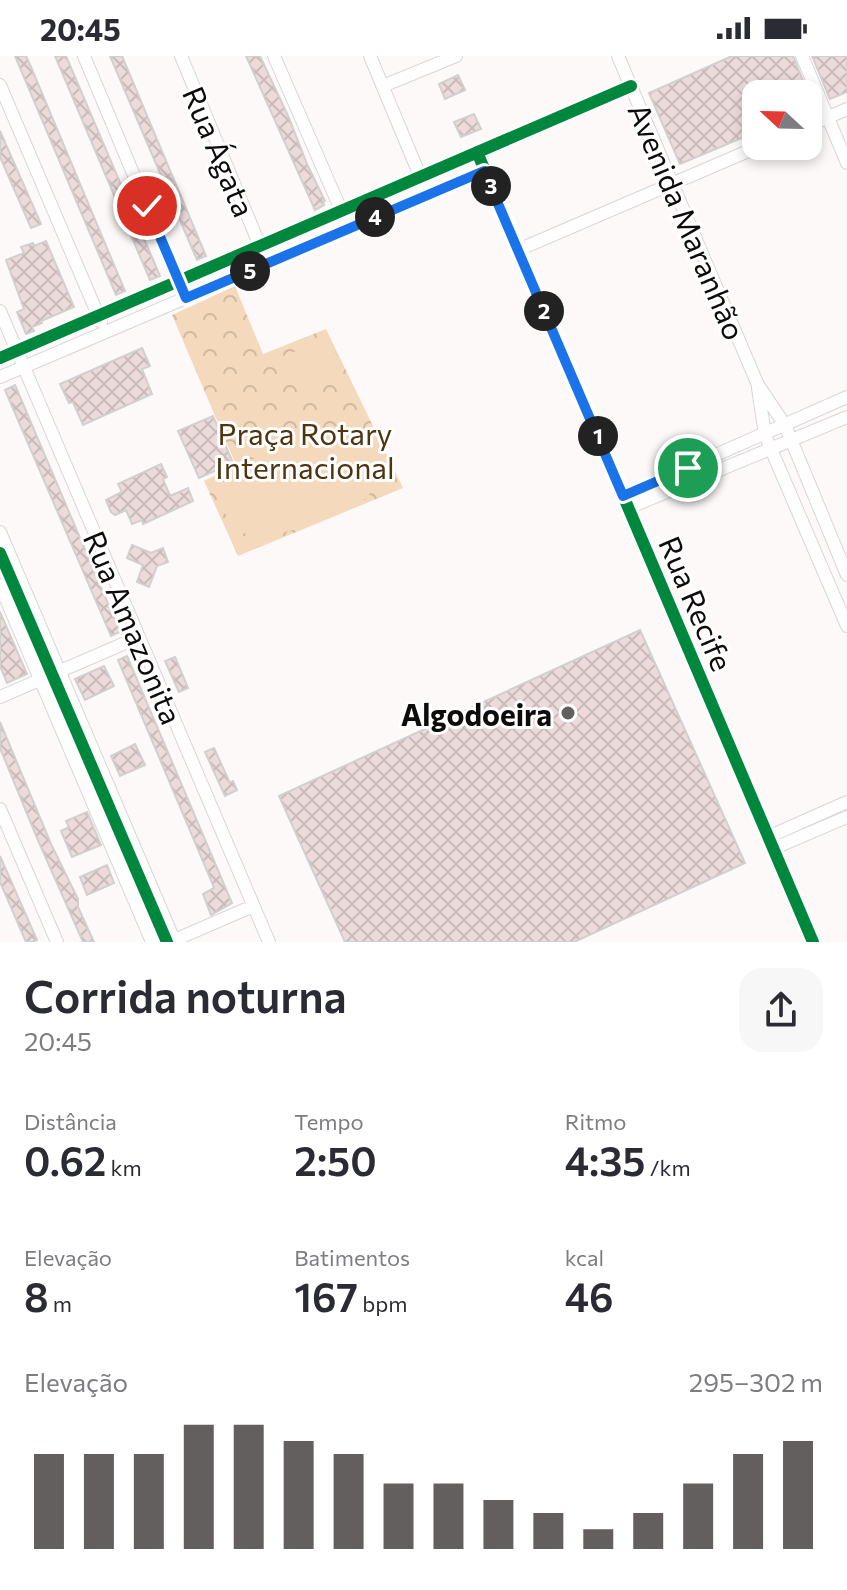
<!DOCTYPE html>
<html lang="pt">
<head>
<meta charset="utf-8">
<style>
	body { margin:0; font-family:Commissioner,sans-serif; background:#f7f7f7; color:#2b2b33; height:100vh; display:flex; flex-direction:column; font-size:30px; white-space:nowrap }
	* { box-sizing:border-box; margin:0 }
	p { font-size:26px; color:#7c7c81 }
	.icon { flex:none; width:44px; height:44px; fill:none; stroke:currentColor; stroke-width:2; stroke-linecap:round; stroke-linejoin:round }
	.map { position:relative; height:886px; overflow:hidden }
	.details { display:flex; flex-direction:column; background:#fff; flex:1 }
	.details>* { flex:none }
	.needle { width:52px; rotate:292deg }
	.controls { position:absolute; left:742px; top:24px; display:grid; gap:16px }
	.controls a { display:grid; place-items:center; width:80px; height:80px; border-radius:16px; background:#fff; box-shadow:0 4px 12px #0003; font-size:40px }
	.pin { position:absolute; display:grid; place-items:center; width:68px; height:68px; color:#fff; margin:-34px; border:4px solid #fff; border-radius:50%; box-shadow:0 2px 8px #0007 }
	.km { position:absolute; width:40px; height:40px; margin:-20px; border-radius:50%; background:#222; color:#fff; font-size:22px; line-height:40px; text-align:center }
	.round { display:grid; place-items:center; flex:none; width:84px; height:84px; border-radius:24px; background:#f7f7f7 }
	.head { display:flex; align-items:center; justify-content:space-between; height:136px; padding:0 24px }
	h1 { font-size:44px; font-weight:600; line-height:60px }
	.figures { display:grid; grid-template-columns:repeat(3,1fr); gap:12px; height:136px; padding:8px 24px }
	.figures div { display:grid; align-content:center }
	.figures b { font-size:40px; font-weight:600 }
	.figures small { font-size:22px; font-weight:400 }
	.figures p { font-size:22px }
	.chart { height:224px; padding:16px 24px }
	.chart p { display:flex; justify-content:space-between }
	.chart svg { width:100%; height:144px; margin-top:8px; stroke:#625f5e; stroke-width:6 }
	.status { display:flex; justify-content:space-between; align-items:center; height:56px; padding:0 40px; background:#fff; direction:ltr }
	.status svg { height:22px; fill:currentColor }
	.map>svg:first-child { display:block }
	.park { fill:url(#park-crowns) }
	.garden { fill:#f4d9bc }
	.building { fill:url(#building-cross-hatch); stroke:#d2cfcf; stroke-width:2 }
	.lines { fill:none; stroke-linecap:round; stroke-linejoin:round }
	.minor-casing { stroke:#d9d6d6; stroke-width:14 }
	.minor { stroke:#fffefe; stroke-width:12 }
	.cycleway-casing { stroke:#fff; stroke-width:17 }
	.cycleway { stroke:#00873e; stroke-width:12 }
	.route-casing { stroke:#fff; stroke-width:16 }
	.route { stroke:#1a73e8; stroke-width:10 }
	.poi-dot { fill:#625f5e; stroke:#fff; stroke-width:3 }
	.labels { text-anchor:middle; dominant-baseline:central; stroke-width:6; stroke-linejoin:round; paint-order:stroke }
	.street-label { font-size:30px; fill:#0e0c0b; stroke:#fff }
	.park-label { font-size:30px; fill:#503412; stroke:#fff }
	.poi-label { font-size:30px; font-weight:bold; fill:#0e0c0b; stroke:#fff; text-anchor:end }
</style>
</head>
<body>
<div class="status"><b>20:45</b><svg viewBox="0 0 49 12"><path d="M0 12V9h3v3zM5 12V6h3v6zM10 12V3h3v9zM15 12V0h3v12zM26 1h20v11H26zM47 4h2v5h-2z"/></svg></div>
<div class="map">
<svg width="847" height="886" viewBox="0 0 847 886">
	<defs>
		<pattern id="park-crowns" width="20" height="18" patternUnits="userSpaceOnUse" patternTransform="scale(2)"><rect width="20" height="18" fill="#f4d9bc"/><path d="M2 6a3 3 0 1 1 6 0M12 15a3 3 0 1 1 6 0" fill="none" stroke="#d0b9a0"/></pattern>
		<pattern id="building-cross-hatch" width="8" height="8" patternUnits="userSpaceOnUse" patternTransform="scale(2)"><rect width="8" height="8" fill="#eddbdc"/><path d="M0 0l8 8M0 8l8-8" fill="none" stroke="#cabbbb"/></pattern>
	</defs>
	<rect width="100%" height="100%" fill="#fdf9f9"/>
	<path class="park" d="M235 230 263 298 326 273 403 432 238 500 204 425 236 409 172 259Z"/>
	<path class="garden" d="M330 282 340 308 292 328 281 301Z
		M336 370C355 371 373 377 380 396 385 411 377 431 367 441 356 452 273 484 259 481 217 475 213 434 240 408Z"/>
	<path class="building" d="M15 0H26L31 11 125 235 116 239Z
		M55 0H66L160 220 150 224Z
		M110 0H122L206 200 197 204Z
		M246 0H260L289 62 307 108 325 145 323 146 324 149 315 154Z
		M732 0H793L814 52 808 54V38H756V76L680 108 649 37Z
		M812 0H847V36L830 43Z
		M458 19 465 34 445 43 439 28Z
		M474 58 481 73 461 81 454 66Z
		M0 75 41 168 31 172 0 101Z
		M46 185 74 251 41 265 42 267 32 271 34 275 26 278 17 256 24 253 6 204 24 197 21 191 33 187 34 190Z
		M142 292 150 310 142 313 152 338 83 369 73 346 69 347 60 328Z
		M15 329 120 576 111 580 5 334Z
		M213 360 233 407 199 422 178 375Z
		M161 408 167 421 163 423 170 440 188 432 193 445 143 468 142 464 132 468 126 454 115 459 111 456 106 444 122 436 118 428Z
		M132 489 151 497 163 492 168 506 157 510 149 531 137 526 143 509 127 502Z
		M0 556 27 618 7 627 0 610Z
		M640 574 745 807 574 886H345L279 740Z
		M127 600 232 847 211 859 203 838 214 832 213 829 118 604Z
		M175 601 188 632 179 636 165 605Z
		M104 610 114 630 85 644 75 623Z
		M0 666 51 788 78 843V851L94 886H83L37 782 0 692Z
		M135 688 145 709 120 720 111 700Z
		M214 692 230 727 233 725 237 734 225 740 205 696Z
		M87 756 101 789 72 801 61 775 69 771 66 765Z
		M0 800 37 884 32 886H26L0 826Z
		M107 809 114 827 87 839 80 821Z"/>
	<g class="lines">
		<g class="minor-casing">
			<path id="minor" d="M84 0 181 232
				M181 0 260 190
				M274 0 341 154
				M370 0 420 120
				M618 0 758 329 785 369 847 519
				M802 0 847 107
				M0 29 101 266
				M383 30 456 0
				M808 70 847 53
				M477 96 813 886
				M518 194 760 90
				M0 255 269 886
				M0 302 631 30
				M0 321 484 115
				M758 332 765 379 847 570
				M623 440 847 341
				M628 452 847 361
				M0 476 175 886
				M0 529 152 886
				M0 641 139 581
				M0 753 57 886
				M768 781 847 746
				M772 793 847 761
				M170 886 253 850"/>
		</g>
		<use href="#minor" class="minor"/>
		<g class="cycleway-casing">
			<path id="cycleway" d="M477 96 813 886
				M0 302 631 30
				M0 497 167 886"/>
		</g>
		<use href="#cycleway" class="cycleway"/>
	</g>
	<g class="lines">
		<g class="route-casing">
			<path id="route" d="M147 150 186 242 484 115 623 440 688 412"/>
		</g>
		<use href="#route" class="route"/>
	</g>
	<circle class="poi-dot" cx="568" cy="657" r="8"/>
	<g class="labels">
		<g class="street-label">
			<text transform="translate(220 95) rotate(67)">Rua Ágata</text>
			<text transform="translate(688 165) rotate(67)">Avenida Maranhão</text>
			<text transform="translate(697 547) rotate(67)">Rua Recife</text>
			<text transform="translate(134 571) rotate(67)">Rua Amazonita</text>
		</g>
		<g class="park-label">
			<text x="305" y="376">Praça Rotary<tspan x="305" dy="34">Internacional</tspan></text>
		</g>
		<g class="poi-label">
			<text x="552" y="657">Algodoeira</text>
		</g>
	</g>
</svg>
<div class="controls">
<a><svg class="needle" viewBox="-14 -14 28 28"><path d="M0-13l5 13h-10z" fill="#e53935"/><path d="M0 13l5-13h-10z" fill="#7c7c81"/></svg></a>
</div>
<div class="pin" style="left:688px;top:412px;background:#1e9e55"><svg class="icon" aria-label="arrive" viewBox="0 0 24 24"><path d="M6 21V4h12l-3 4 3 4H6"/></svg></div>
<div class="pin" style="left:147px;top:150px;background:#d93025"><svg class="icon" aria-label="check" viewBox="0 0 24 24"><path d="M5 12l5 5 9-10"/></svg></div>
<b class="km" style="left:598px;top:380px">1</b>
<b class="km" style="left:544px;top:255px">2</b>
<b class="km" style="left:491px;top:130px">3</b>
<b class="km" style="left:375px;top:161px">4</b>
<b class="km" style="left:250px;top:215px">5</b>
</div>
<section class="details">
<div class="head"><div><h1>Corrida noturna</h1><p>20:45</p></div><a class="round"><svg class="icon" aria-label="share" viewBox="0 0 24 24"><path d="M12 15V3M7 8l5-5 5 5M5 13v7h14v-7"/></svg></a></div>
<div class="figures">
<div><p>Distância</p><b>0.62<small> km</small></b></div>
<div><p>Tempo</p><b>2:50</b></div>
<div><p>Ritmo</p><b>4:35<small> /km</small></b></div>
</div>
<div class="figures">
<div><p>Elevação</p><b>8<small> m</small></b></div>
<div><p>Batimentos</p><b>167<small> bpm</small></b></div>
<div><p>kcal</p><b>46</b></div>
</div>
<div class="chart"><p><span>Elevação</span>295–302 m</p>
<svg viewBox="0 0 160 44" preserveAspectRatio="none"><path d="M5 44V15M15 44V15M25 44V15M35 44V6M45 44V6M55 44V11M65 44V15M75 44V24M85 44V24M95 44V29M105 44V33M115 44V38M125 44V33M135 44V24M145 44V15M155 44V11"/></svg>
</div>
</section>
</body>
</html>
